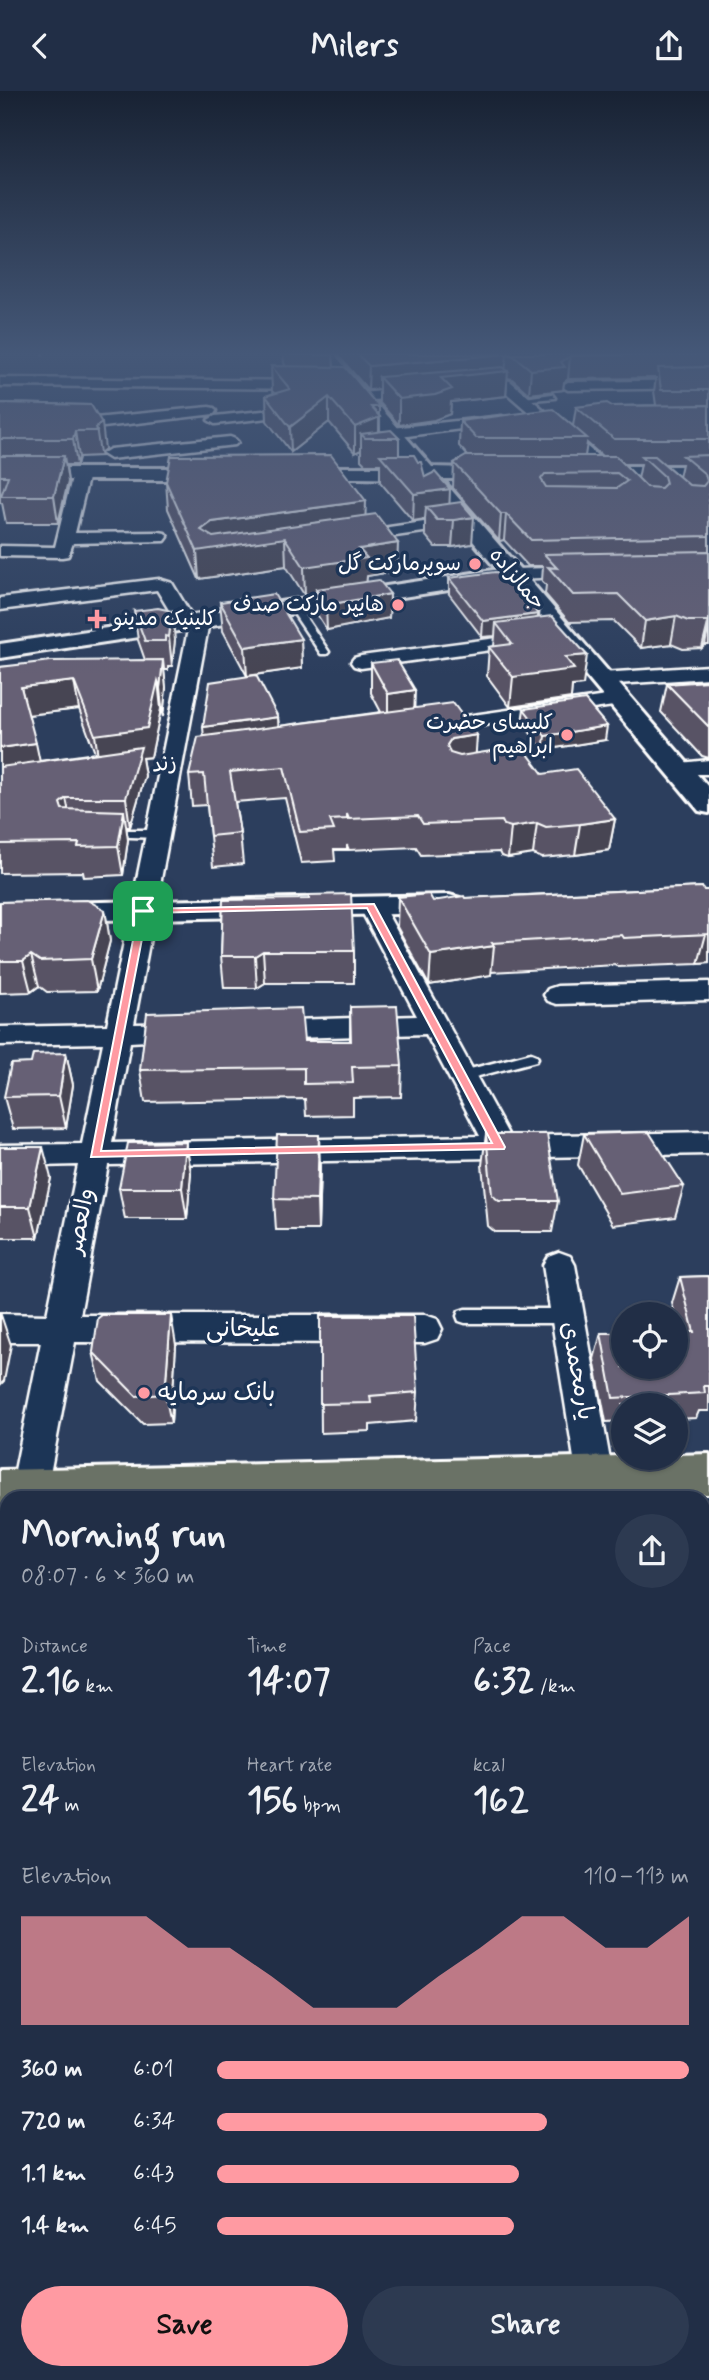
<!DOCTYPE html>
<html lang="en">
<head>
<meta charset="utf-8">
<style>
	body { margin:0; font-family:Mynerve,"Playpen Sans Arabic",sans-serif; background:#2d3a51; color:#f1f3f6; height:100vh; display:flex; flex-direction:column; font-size:26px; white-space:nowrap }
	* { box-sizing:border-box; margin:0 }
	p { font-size:23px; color:#a2a8b3 }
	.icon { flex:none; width:38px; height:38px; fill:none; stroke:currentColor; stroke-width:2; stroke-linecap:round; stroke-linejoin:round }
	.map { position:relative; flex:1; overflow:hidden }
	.panel { position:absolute; left:0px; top:1400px; width:710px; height:889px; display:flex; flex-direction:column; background:#212e46; border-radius:21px 21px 0 0; box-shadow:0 2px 5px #0004,0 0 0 2px #3e4a5f }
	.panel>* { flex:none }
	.buttons { position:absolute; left:611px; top:1211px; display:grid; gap:14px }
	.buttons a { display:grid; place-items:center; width:77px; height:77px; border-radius:50%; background:#212e46; box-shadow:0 2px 5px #0004,0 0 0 2px #3e4a5f; font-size:35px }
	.pin { position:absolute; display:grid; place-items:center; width:60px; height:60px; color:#fff; margin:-30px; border-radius:14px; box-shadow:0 4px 10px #0006 }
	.round { display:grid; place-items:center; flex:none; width:74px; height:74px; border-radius:37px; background:#2d3a51 }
	.summary { display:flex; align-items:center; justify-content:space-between; height:119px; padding:0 21px }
	h1 { font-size:38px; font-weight:800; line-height:52px }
	.figures { display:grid; grid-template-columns:repeat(3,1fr); gap:10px; height:119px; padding:7px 21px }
	.figures div { display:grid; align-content:center }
	.figures b { font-size:35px; font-weight:800 }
	.figures small { font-size:19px; font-weight:400 }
	.figures p { font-size:19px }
	.chart { height:196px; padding:14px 21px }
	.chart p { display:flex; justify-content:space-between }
	.chart svg { width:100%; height:126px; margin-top:7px; fill:#ff9aa2; opacity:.7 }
	.cta { display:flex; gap:14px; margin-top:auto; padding:14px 21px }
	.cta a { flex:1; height:80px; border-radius:42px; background:#ff9aa2; color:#111; font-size:28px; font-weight:800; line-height:80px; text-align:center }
	.cta a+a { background:#2d3a51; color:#f1f3f6 }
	ul { padding:0 21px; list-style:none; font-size:23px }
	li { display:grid; grid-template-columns:112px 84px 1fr; align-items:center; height:52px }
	li i { height:18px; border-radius:9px; background:#ff9aa2 }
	header { display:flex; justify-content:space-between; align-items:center; height:91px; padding:0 21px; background:#212e46; font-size:32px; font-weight:800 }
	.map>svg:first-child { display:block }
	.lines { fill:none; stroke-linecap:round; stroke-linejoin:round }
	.service-casing { stroke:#fff; stroke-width:5 }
	.minor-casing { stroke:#fff; stroke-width:5 }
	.tertiary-casing { stroke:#fff; stroke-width:6 }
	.secondary-casing { stroke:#fff; stroke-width:6 }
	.primary-casing { stroke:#fff; stroke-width:6 }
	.path { stroke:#fff; stroke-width:2; stroke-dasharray:3.5 2.5; stroke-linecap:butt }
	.service { fill:#1d3557; fill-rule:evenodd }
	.minor { fill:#1d3557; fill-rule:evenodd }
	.tertiary { fill:#1d3557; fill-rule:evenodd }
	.secondary { fill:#1d3557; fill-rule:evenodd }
	.primary { fill:#6a7266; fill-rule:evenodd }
	.wall { fill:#585365; stroke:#fff; stroke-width:2; fill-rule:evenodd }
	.shaded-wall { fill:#474452; stroke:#fff; stroke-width:2 }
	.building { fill:#666175; stroke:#fff; stroke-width:2; fill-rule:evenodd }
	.route { fill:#ff9aa2; stroke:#fff; stroke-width:2; fill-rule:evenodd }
	.poi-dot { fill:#ff9aa2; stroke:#1d3557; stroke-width:2.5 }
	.labels { text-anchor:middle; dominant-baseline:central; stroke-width:7; stroke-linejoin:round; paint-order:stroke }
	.far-poi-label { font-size:21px; fill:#fff; stroke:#1d3557; text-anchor:end }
	.far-street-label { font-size:21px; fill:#fff; stroke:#1d3557 }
	.street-label { font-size:24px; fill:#fff; stroke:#1d3557 }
	.poi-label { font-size:24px; fill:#fff; stroke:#1d3557; text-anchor:start }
</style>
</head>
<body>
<header><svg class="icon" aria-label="back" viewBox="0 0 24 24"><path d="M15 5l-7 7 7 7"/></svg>Milers<svg class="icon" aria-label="share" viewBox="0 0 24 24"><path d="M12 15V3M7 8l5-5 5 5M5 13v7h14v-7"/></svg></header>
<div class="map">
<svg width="709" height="2289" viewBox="0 0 709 2289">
	<rect width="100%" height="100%" fill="#2c3e5d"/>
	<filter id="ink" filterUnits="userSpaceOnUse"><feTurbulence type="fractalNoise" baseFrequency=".0143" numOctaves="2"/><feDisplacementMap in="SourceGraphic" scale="14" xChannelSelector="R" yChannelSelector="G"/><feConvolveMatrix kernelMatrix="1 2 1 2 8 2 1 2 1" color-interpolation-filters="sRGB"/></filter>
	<g filter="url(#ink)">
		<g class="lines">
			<g class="service-casing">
				<path id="service" d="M552 303 555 307 522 310 518 308Z
					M292 515H298L329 561 327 563H321L290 517Z
					M107 739H158L164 743 158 747 103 745V741Z
					M531 962 536 964 538 967 536 970 460 990 453 985 455 982Z
					M465 1218H568L574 1220 576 1225 574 1230 568 1232H465L459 1230 457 1225 459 1220Z
					M704 1405H709V1421H704V1407H698Z
					M0 1421H7V1437H0Z
					M704 1423H709V1439H704Z
					M0 1440H7V1458H0Z
					M704 1518H709V1536H704Z
					M709 1552V1576L704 1578V1555Z
					M709 1601V1626L704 1628V1603Z
					M709 1671V1699L704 1701V1674Z"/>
			</g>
			<g class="minor-casing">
				<path id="minor" d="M0 287 314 290 321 294 314 298 0 295Z
					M505 289 510 290 613 378 615 381 613 384H601L502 298 361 310 354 306 361 302Z
					M709 289V297L568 299 561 295 568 291Z
					M209 316 214 317 216 320 214 323 95 337 0 335V325L95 327Z
					M272 319 277 320 279 323 277 326 215 333 208 329 215 325Z
					M502 325 509 329 507 332 392 347 384 342 392 337Z
					M230 346 235 348 238 351 235 354 110 368 102 363 110 358Z
					M81 378 89 383 75 442 159 441 165 442 168 446 165 450 73 452 68 465 62 466 0 465V455L55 456 73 383Z
					M466 425 475 430 472 434 347 452 338 447 347 442Z
					M585 476 591 477 594 481 591 485 514 488 505 483 514 478Z
					M159 488 172 492 193 527H206L209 531 134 933 187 932 197 935 201 941 197 947 130 951 112 1052 480 1045 426 943 260 948 250 945 246 939 250 933 260 930 417 925 359 815 362 810 371 808 380 810 383 815 509 1045 709 1041V1063L108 1074 80 1224H425L437 1228 442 1238 437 1248 425 1252 75 1251 47 1399 44 1407H14L11 1399 41 1251H0V1223L47 1224 78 1074 0 1076V1054L82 1053 103 952 0 954V936L107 934 188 539 180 537 157 499 0 519V507Z
					M535 542 542 544 545 548 542 552 361 577 354 575 351 571 354 567 361 565Z
					M709 575V587L601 594 594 592 591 588 594 584 601 582Z
					M620 603 627 605 630 609 627 613 424 643 416 642 413 637 416 632 424 631Z
					M709 669V683H671L668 678 671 673Z
					M709 891V909L557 913 548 910 544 904 548 898 557 895Z
					M559 1161 570 1165 575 1174 613 1386 608 1397 595 1402 582 1397 577 1386 543 1174 548 1165Z
					M709 1952V2000L704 2001V1953Z
					M7 1987V2037L0 2038V1988Z"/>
			</g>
			<g class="tertiary-casing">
				<path id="tertiary" d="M500 478 508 480 511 485 508 490 0 567V553Z
					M449 804 460 807 464 813 460 819 449 822 0 831V813Z
					M216 2282H282V2289H216Z"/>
			</g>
			<g class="secondary-casing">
				<path id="secondary" d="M317 263H334L432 376 514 378 517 382 507 388H442L709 697V722L699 720 421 388 284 386 281 382 291 376H411Z
					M578 375H709V387L571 385 568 381 571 377Z
					M0 377H220L230 383 220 389H0Z"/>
			</g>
			<g class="primary-casing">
				<path id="primary" d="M709 1363V1403L519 1407H7V1419H0V1379L623 1365 676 1367V1364Z
					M704 1438H709V1480H704Z
					M0 1454H7V1498H0Z"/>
			</g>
			<path class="path" d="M41 264 46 263"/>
			<use href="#service" class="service"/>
			<use href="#minor" class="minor"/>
			<use href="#tertiary" class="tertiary"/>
			<use href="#secondary" class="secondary"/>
			<use href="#primary" class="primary"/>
		</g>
		<path class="wall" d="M283 263H333L334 276 380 326V340L399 347V364L425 386 449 413 472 453 452 456H435L425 444V428L413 430 380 391V373H365L361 369V359L355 362 329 331 291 361 267 330 266 305 274 302 272 300 271 275 286 276 284 272Z
			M337 263H709V554H705L702 557 683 558 671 553 641 557 614 530 569 531 545 503 546 494 542 490 543 475H528L504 449 499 450 453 397 454 372 468 365 459 355 460 330 573 335 576 316 656 314 654 300 656 287 568 288 564 291 563 299 529 303 512 288 507 287 506 305 451 311 450 323 434 329 399 334 379 311V298L368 299ZM587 352 602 365H585ZM624 373H641L638 388ZM665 373H682L679 386Z
			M0 312 91 314 105 358 100 362 101 365 79 366 77 374H66L68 391 58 432H6L2 412H0Z
			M166 391 365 425 397 480 367 485 366 490 390 503 389 527 327 539 316 522V503L305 505 286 475 199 488 168 418Z
			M449 487 540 517 539 526 583 594 572 595 571 607 510 616 487 585 489 556 494 555 495 545 482 546 449 503Z
			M220 511 301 548 302 577 247 585 223 540Z
			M134 520 175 549 172 575H168V579H164L166 597 163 626 161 618 151 666 142 667 145 685 130 736H126L128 749 123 784 84 786 83 781 0 782V576L145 569 138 549ZM79 618 95 662 39 670 28 624Z
			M371 572 415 617 477 644 475 663 543 683 615 728 609 759 575 764 542 767 533 763 508 767 501 765 499 761 421 764 416 756 349 759 347 754V759H334L335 770 301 772 285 707 235 711 240 742 243 773 213 776 207 714 192 715 189 684 204 646 278 626 279 635 381 621 371 602Z
			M709 592V667L702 665 661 621 667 593Z
			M524 618 605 649 543 659 522 631Z
			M702 796 709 872 698 873 618 876 616 874 491 881V884L429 894 397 836 398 806 433 810 465 807Z
			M223 809 354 860V892H265L257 897H224L221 865Z
			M0 811 105 819 110 850 97 900 47 901 39 895 31 901 0 902Z
			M350 916 402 975 401 1006 353 1007V1024L306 1025 305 1008 145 1011 140 979 304 950H350Z
			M66 962 73 994 66 1037 13 1038 4 1006 31 972Z
			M486 1043 558 1110 552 1141H495L488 1135 482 1074Z
			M584 1043 684 1095 675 1126 613 1134 578 1074Z
			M186 1051 191 1082 187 1128H125L119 1097Z
			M0 1056 51 1087 38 1147H0Z
			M320 1076 318 1139H276L274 1108Z
			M709 1185V1320H699L696 1327 676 1328V1314H623V1330L606 1331 594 1268 601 1242 679 1241 672 1212 680 1186Z
			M320 1225 418 1301 416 1330 370 1334V1340L321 1342Z
			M176 1254 171 1332 143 1333 100 1290 93 1261Z
			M704 2024 709 2038V2110H704Z"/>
		<path class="shaded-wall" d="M507 263 505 281 508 280 506 305 451 311 450 323 434 329 399 334V308L379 286V298L368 299 369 275Z
			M570 265 568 288 564 291 563 299 529 303 531 279 561 271Z
			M329 306V331L291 361 290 336Z
			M371 316H379V347L361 343V359L355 362V336Z
			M102 332 105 358 100 362 96 336Z
			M75 340 79 366 77 374 73 348Z
			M64 365 68 391 58 432 54 405Z
			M450 398 449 425 426 416 425 428 413 430 414 403Z
			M366 410 365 437 285 448 286 475 199 488 197 460 201 439 212 431Z
			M501 423H506L504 449 499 450Z
			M474 426 472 453 452 456 454 429Z
			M398 452 397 480 367 485 366 495 316 498V503L305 505 304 476 359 458Z
			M390 503 389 527 327 539 326 514Z
			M172 520 175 549 172 575 169 546Z
			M538 523 537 539 496 532 495 545 482 546 483 530Z
			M676 525 671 553 641 557 645 530Z
			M709 528V534L705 554 702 557Z
			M301 548 302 577 247 585 245 556Z
			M587 564 583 594 572 595 571 607 510 616 513 586 565 566Z
			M163 569 166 597 163 626 160 597Z
			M74 590 79 618 27 624 21 596Z
			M158 590 161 618 151 666 142 667 145 685 130 736 126 707 99 673 95 644Z
			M415 599 414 629 388 633V603Z
			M278 626 279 648 205 658 203 636Z
			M607 635 605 649 543 659 545 645Z
			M477 644 475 674 445 685 447 654 451 648Z
			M36 652 42 681 0 686V657Z
			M66 707 72 736 65 741 60 712Z
			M124 720 128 749 123 784 118 755Z
			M615 728 609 759 575 764 580 733Z
			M537 732 533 763 508 767 511 736Z
			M105 819 110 850 97 900 91 868Z
			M706 843H709V872L698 873Z
			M494 855 491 884 429 894 431 864Z
			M263 860 265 892 257 897 255 865Z
			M31 864 39 895 31 901 23 870Z
			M66 962 73 994 66 1037 59 1005Z
			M319 1044 320 1076 318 1139 317 1109Z
			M186 1051 191 1082 187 1128 182 1097Z
			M43 1056 51 1087 38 1147 30 1116Z
			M1 1224 11 1254 4 1290 0 1294V1229Z
			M171 1224 176 1254 171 1332 165 1303Z
			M7 1810V1828L0 1830V1812Z
			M175 2282H183V2289H175Z"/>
		<path class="building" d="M293 263H333V264H293Z
			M357 263H709L570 265 561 271 565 276 531 279 514 265 507 263 369 275Z
			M271 275 345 276 379 316H371L380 326 355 336 329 306 290 336 266 305 290 298Z
			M503 276 508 280 441 287 452 298 435 304 399 308 379 286Z
			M709 276V299H661L658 277Z
			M0 312 91 314 102 332 96 336 97 340H75L73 348H0Z
			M607 312 612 315 709 314V348H614L576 316Z
			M553 318 587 347H476L460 330Z
			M391 339 399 347H365L361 343Z
			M331 364 366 410 212 431 201 439 213 446 376 423 398 452 359 458 367 467 304 476 285 447 197 460 166 391 171 365Z
			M380 364H414L418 371H421L425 386 435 381 450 398 414 403Z
			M709 364V445L531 449 506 423H501L454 372 466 365H616L647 396 661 397 666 392 664 385 642 365H655L689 394 703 395 707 390 705 383 683 365ZM617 382 627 390 617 397 546 396 541 388 545 383Z
			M0 365H64L54 405H1L8 385H0Z
			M461 411 474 426 454 429H437L426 416Z
			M709 460V528L708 530H688L676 525 645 530 618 503 573 504 548 476 557 477 544 463Z
			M495 481 512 483 540 517H533L538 523 483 530 449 487Z
			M379 489 390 503 326 514 316 498Z
			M274 503 301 548 245 556 220 511Z
			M158 517 172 520 169 546 165 545V550H145L134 520Z
			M552 525 587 564 565 566 574 578 513 586 489 556 512 553 496 532Z
			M163 569 160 597 158 590 147 637 95 644 74 590 21 596 36 652 0 657V576L51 570Z
			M397 569 415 599 388 603 371 572Z
			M256 584 278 626 203 636 210 591Z
			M707 590 709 592V636L667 593Z
			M585 609 607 635 545 645 524 618Z
			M453 612 477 644 451 648 447 654 450 662 460 665 522 655 543 683 576 678 615 728 580 733 546 736 537 732 511 736 504 734 502 730 423 733 418 725 349 728 347 723V728L330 729 334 739 300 741 284 676 230 681 240 742 210 745 204 683 189 684 198 646Z
			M141 656 126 707H66L60 712 62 718 124 720 118 755 78 756 79 752 0 753V676Z
			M702 796 704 799H709V843L624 847 622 844 492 852 494 855 431 864 398 806 429 803 433 810 464 805 465 807Z
			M351 803 354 860H263L255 865H221L223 809 309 808V804Z
			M87 809 105 819 91 868 40 870 31 864 23 870H0V811Z
			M397 915 402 975 352 976 353 992 304 993V977L140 979 147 922 301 917 304 950H351L350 916Z
			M66 962 59 1005 4 1006 11 973 31 972 33 963Z
			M649 1041 684 1095 620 1103 584 1043Z
			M486 1043H547L558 1110H499L492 1104Z
			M277 1044H319L317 1109 274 1108Z
			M186 1051 182 1097H119L128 1052Z
			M0 1056H43L30 1116H0Z
			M709 1185V1295H704L705 1302 613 1307 601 1242H623V1276H676V1241H694L680 1186Z
			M102 1224H171L165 1303 136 1305 93 1261 98 1227Z
			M320 1225H413L418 1301 370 1305 371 1312 320 1313Z
			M0 1519H7V1810L0 1812Z
			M704 2024 709 2038V2105H704Z
			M48 2282H175V2289H48Z"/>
	</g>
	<linearGradient id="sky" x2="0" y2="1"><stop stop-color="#182233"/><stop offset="0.45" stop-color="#455878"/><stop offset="1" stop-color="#455878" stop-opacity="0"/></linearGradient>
	<rect width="709" height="584" fill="url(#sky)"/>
	<path class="route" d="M374 813 505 1056 504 1058 91 1066 139 818ZM367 817 492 1052 101 1060 147 822Z"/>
	<g class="poi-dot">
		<circle cx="475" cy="473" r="7"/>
		<circle cx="398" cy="514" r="7"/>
		<path d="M93.5 517.5h7v7h7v7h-7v7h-7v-7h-7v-7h7z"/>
		<circle cx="567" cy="644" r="7"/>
		<circle cx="144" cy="1302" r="7"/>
	</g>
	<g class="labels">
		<g class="far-poi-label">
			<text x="461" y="473">سوپرمارکت گل</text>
			<text x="384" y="514">هايپر ماركت صدف</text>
			<text x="113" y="528" text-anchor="start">کلینیک مدینو</text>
			<text x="553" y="632">کلیسای حضرت<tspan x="553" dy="24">ابراهیم</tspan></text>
		</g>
		<g class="far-street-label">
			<text transform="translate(517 488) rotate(50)">جمالزاده</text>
			<text transform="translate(164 673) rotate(-8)">زند</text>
		</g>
		<g class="street-label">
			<text transform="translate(81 1130) rotate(-79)">والعصر</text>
			<text x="243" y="1238">علیخانی</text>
			<text transform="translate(577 1280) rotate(80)">یارمحمدی</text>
		</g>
		<g class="poi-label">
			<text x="158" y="1302">بانک سرمایه</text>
		</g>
	</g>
</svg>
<div class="buttons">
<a><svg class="icon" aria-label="locate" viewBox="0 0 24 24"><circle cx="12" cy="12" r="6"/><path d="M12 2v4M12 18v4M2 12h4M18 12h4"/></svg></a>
<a><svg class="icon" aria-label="layers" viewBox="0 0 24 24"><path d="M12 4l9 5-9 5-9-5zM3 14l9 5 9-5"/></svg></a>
</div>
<div class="pin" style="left:143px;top:820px;background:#1e9e55"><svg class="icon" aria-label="arrive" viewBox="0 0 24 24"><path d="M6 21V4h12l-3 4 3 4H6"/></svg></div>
<section class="panel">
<div class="summary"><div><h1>Morning run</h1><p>08:07 · 6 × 360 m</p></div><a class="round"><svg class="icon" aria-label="share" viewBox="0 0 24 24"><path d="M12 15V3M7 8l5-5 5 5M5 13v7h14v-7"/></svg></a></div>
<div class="figures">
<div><p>Distance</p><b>2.16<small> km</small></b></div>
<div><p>Time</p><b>14:07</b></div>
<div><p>Pace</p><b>6:32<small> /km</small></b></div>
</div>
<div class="figures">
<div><p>Elevation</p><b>24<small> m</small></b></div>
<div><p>Heart rate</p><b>156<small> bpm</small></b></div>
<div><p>kcal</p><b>162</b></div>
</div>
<div class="chart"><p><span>Elevation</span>110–113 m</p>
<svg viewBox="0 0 160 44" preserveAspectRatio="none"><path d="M0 44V6L10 6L20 6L30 6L40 17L50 17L60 27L70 38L80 38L90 38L100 27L110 17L120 6L130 6L140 17L150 17L160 6V44z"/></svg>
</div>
<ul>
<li><b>360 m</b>6:01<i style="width:100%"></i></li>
<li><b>720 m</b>6:34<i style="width:70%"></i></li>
<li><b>1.1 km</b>6:43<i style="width:64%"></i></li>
<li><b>1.4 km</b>6:45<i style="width:63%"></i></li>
</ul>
<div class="cta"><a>Save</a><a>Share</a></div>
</section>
</div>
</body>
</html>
